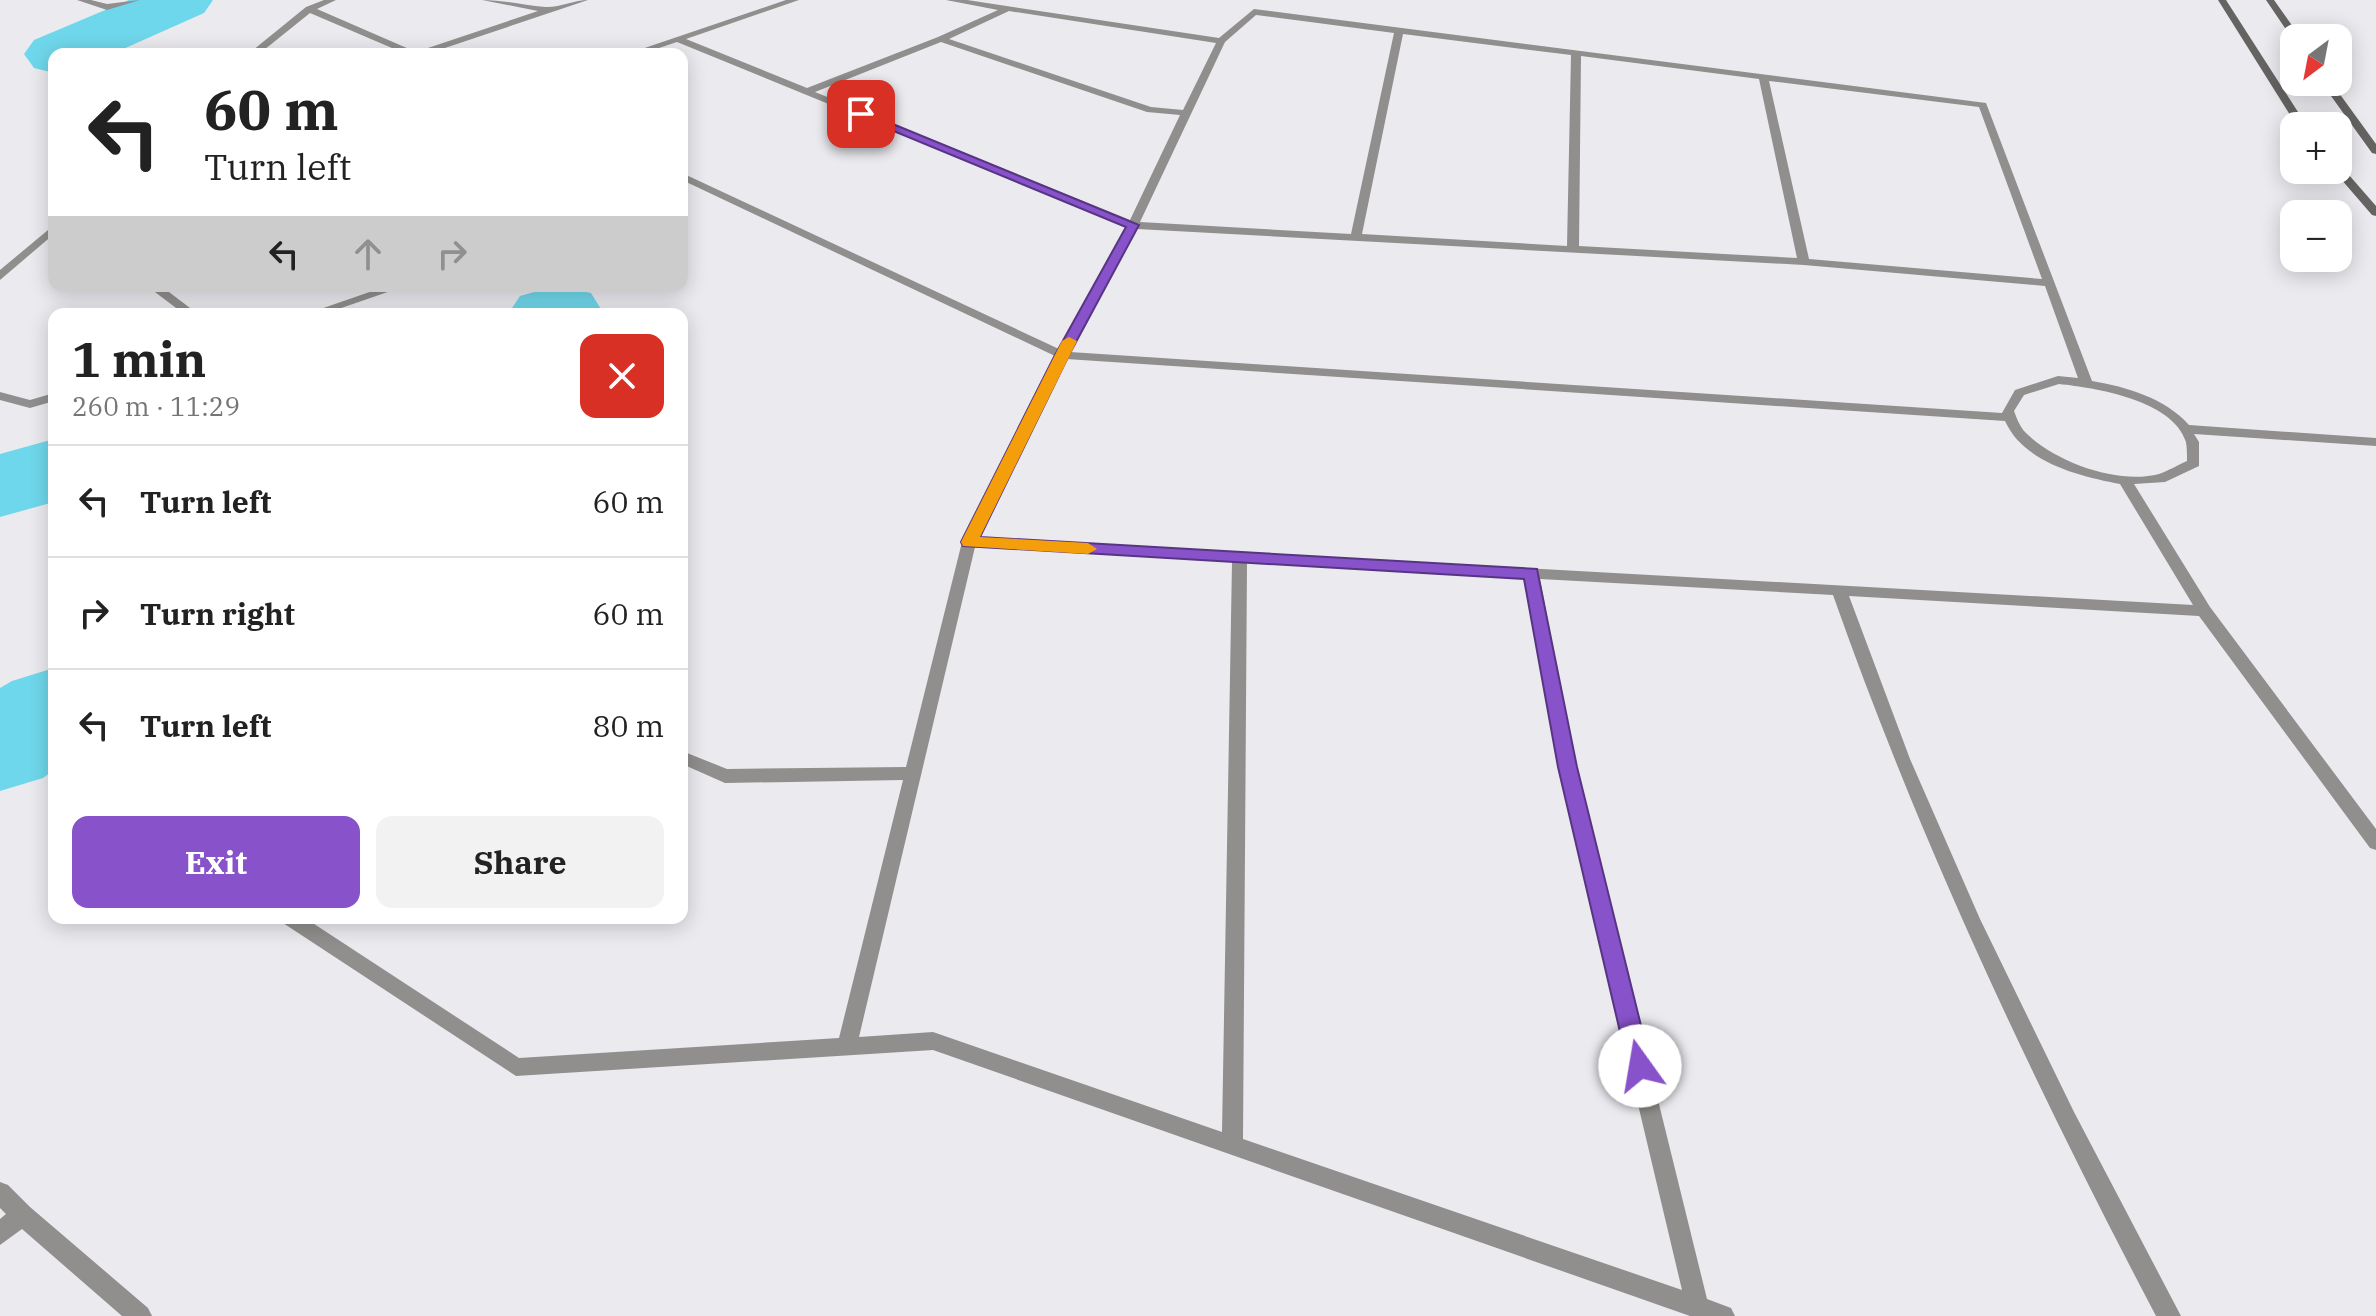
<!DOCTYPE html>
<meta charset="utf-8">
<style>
body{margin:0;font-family:"IBM Plex Serif",serif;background:#f2f2f2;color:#222;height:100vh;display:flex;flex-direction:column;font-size:30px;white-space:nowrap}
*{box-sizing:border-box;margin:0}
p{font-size:26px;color:#767676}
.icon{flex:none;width:44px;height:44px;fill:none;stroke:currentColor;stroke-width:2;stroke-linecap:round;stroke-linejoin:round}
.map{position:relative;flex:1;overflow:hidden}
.side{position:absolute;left:48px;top:308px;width:640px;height:616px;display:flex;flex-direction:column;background:#fff;border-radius:16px;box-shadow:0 4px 20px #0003}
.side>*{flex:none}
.top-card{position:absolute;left:48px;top:48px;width:640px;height:244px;border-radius:16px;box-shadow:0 4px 20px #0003;background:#fff;color:#222;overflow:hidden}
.needle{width:52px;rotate:212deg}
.fabs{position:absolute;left:2280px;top:24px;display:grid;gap:16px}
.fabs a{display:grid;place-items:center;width:72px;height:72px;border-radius:16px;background:#fff;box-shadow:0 4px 20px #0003;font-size:40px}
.pin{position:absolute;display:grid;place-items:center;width:68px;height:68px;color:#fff;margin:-34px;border-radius:16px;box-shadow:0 4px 12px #0006}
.me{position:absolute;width:88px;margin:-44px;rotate:347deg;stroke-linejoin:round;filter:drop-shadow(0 0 6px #0008)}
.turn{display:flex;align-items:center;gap:28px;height:168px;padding:0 24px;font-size:36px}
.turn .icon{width:104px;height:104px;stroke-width:2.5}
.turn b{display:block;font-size:56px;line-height:68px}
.lanes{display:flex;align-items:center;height:76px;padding:0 24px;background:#0003;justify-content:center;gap:40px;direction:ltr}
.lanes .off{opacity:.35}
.round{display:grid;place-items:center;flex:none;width:84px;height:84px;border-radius:16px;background:#f2f2f2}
.overview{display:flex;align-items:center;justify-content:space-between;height:136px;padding:0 24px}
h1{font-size:48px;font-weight:700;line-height:60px}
.cta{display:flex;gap:16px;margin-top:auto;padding:16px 24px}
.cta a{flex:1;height:92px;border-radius:16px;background:#8852ca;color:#fff;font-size:32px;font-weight:700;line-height:92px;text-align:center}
.cta a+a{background:#f2f2f2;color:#222}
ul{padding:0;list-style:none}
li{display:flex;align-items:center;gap:24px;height:112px;padding:0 24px;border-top:2px solid #e0e0e0}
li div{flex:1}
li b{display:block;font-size:30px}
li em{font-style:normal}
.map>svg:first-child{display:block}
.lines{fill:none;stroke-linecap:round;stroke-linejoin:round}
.river{fill:#6fd7eb;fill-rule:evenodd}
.minor{fill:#908f8d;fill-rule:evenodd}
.secondary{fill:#666462;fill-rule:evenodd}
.route{fill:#8852ca;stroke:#583583;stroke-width:2}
.slow{fill:#f59e0b}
</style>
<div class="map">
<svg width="2376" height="1316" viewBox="0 0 2376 1316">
<rect width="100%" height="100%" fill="#ebeaef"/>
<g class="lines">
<!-- river -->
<path class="river" d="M 129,0 L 213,0 L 204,13 L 112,54 L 54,54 L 54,73 L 34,68 L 24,54 L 34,40 Z
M 556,286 L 591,293 L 604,314 L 508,314 L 520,296 Z
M 54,439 L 54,502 L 0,517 L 0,454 Z
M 54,668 L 54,770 L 43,778 L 0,791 L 0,688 L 12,681 Z"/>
<!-- minor -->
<path class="minor" d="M 77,0 L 91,0 L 107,4 L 140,0 L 107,10 Z
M 324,0 L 336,0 L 317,9 L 416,52 L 538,11 L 482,0 C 503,0 523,5 545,7 C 559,8 574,0 588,0 L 427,54 L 406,54 L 310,13 L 259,54 L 248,54 L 306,7 Z
M 786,0 L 799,0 L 686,39 L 807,88 L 938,37 L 998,10 L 946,0 L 967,0 L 1219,38 L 1254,9 L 1986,103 L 2092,381 C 2127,387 2165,398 2189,425 L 2376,438 L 2376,446 L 2194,434 L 2199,442 L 2199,466 L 2165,482 L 2134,484 L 2210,607 L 2376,829 L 2376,850 L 2370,848 L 2199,616 L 1849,596 L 1910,759 L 1980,919 L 2074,1112 L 2181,1316 L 2156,1316 C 2033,1082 1921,845 1833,595 L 1540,579 L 1576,767 L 1707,1299 L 1731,1308 L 1735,1316 L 1690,1316 L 933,1050 L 516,1076 L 283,923 L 281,918 L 305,918 L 519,1058 L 839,1038 L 903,780 L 725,783 L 682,764 L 682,751 L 727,769 L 906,767 L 962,542 L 1055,356 L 682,180 L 682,173 L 1059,349 L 1127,226 L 677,42 L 641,54 L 627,54 ZM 1009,11 L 1216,43 L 1183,110 L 1151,107 L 949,39 ZM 1256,15 L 1394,33 L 1351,234 L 1140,222 L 1225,42 ZM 1403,34 L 1571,55 L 1567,246 L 1362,234 ZM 941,42 L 1147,112 L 1180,115 L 1130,220 L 815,92 ZM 1581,56 L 1759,79 L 1797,258 L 1579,246 ZM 1769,81 L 1979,107 L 2042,279 L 1809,259 ZM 1137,229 L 1804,265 L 2045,286 L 2078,378 L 2058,376 L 2015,390 L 2002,413 L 1070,352 ZM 1066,359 L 2005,421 C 2024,463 2079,476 2120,484 L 2193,605 L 978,538 ZM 2059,384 C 2096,388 2173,400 2186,442 C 2187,448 2187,455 2187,461 C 2178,465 2168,471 2159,474 C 2118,485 2055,462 2026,433 C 2020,427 2017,419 2014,411 L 2024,395 ZM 975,547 L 1232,562 L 1222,1132 L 933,1032 L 859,1037 ZM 1247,562 L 1524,578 L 1558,767 L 1682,1290 L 1243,1139 Z
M 54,225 L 54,234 L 0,280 L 0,270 Z
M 147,286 L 161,286 L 198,314 L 184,314 Z
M 387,286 L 405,286 L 324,314 L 306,314 Z
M 0,392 L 30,400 L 54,393 L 54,401 L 30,408 L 0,400 Z
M 0,1182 L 8,1185 L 30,1207 L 148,1308 L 152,1316 L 122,1316 L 22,1229 L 0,1245 L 0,1219 L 6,1214 L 0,1208 Z"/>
<!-- secondary -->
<path class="secondary" d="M 2218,0 L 2226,0 L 2307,126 L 2297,126 Z
M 2266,0 L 2274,0 L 2301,38 L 2293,40 Z
M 2321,82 L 2331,82 L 2376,144 L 2376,154 L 2372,153 Z
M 2338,166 L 2342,167 L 2376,206 L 2376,216 L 2372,215 L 2334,171 L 2338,170 Z"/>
</g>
<!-- route -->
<path class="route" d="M 861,111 L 1139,225 L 1069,355 L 980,537 L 1537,569 L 1577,767 L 1651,1066 L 1648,1074 L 1640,1077 L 1631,1074 L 1628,1066 L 1558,767 L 1524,579 L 963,546 L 961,542 L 1055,355 L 1126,227 L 857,116 L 855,114 Z"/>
<!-- slow -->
<path class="slow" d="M 1069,337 L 1077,341 L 980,537 L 1088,543 L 1097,549 L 1088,554 L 963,546 L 961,542 L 1062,341 Z"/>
</svg>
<div class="fabs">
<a><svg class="needle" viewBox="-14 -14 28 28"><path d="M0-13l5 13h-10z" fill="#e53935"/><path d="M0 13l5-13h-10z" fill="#767676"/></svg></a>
<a>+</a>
<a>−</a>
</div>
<div class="pin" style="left:861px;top:114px;background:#d93025"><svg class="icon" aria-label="arrive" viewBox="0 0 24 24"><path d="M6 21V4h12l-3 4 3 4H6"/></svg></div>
<svg class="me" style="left:1640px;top:1066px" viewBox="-20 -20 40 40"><circle r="19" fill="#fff"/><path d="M0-13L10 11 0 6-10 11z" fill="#8852ca"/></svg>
<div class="top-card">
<div class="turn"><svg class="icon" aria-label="left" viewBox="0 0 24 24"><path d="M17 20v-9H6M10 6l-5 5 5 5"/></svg><div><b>60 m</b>Turn left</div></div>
<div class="lanes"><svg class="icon" aria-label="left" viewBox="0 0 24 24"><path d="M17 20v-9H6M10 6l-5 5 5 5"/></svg><svg class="icon off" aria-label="ahead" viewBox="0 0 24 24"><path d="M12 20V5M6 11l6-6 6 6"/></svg><svg class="icon off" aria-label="right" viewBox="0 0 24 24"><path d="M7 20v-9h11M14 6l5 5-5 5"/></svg></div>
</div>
<section class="side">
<div class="overview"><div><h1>1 min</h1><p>260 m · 11:29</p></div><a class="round" style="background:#d93025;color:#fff"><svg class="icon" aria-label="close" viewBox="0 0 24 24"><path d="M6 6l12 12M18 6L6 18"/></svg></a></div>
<ul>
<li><svg class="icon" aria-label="left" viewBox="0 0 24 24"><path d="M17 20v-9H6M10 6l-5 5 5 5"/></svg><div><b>Turn left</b></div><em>60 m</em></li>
<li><svg class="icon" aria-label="right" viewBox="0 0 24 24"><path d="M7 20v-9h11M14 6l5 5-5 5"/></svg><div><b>Turn right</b></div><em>60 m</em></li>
<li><svg class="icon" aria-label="left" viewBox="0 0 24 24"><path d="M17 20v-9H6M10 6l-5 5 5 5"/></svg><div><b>Turn left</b></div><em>80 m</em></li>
</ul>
<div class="cta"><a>Exit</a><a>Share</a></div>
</section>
</div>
